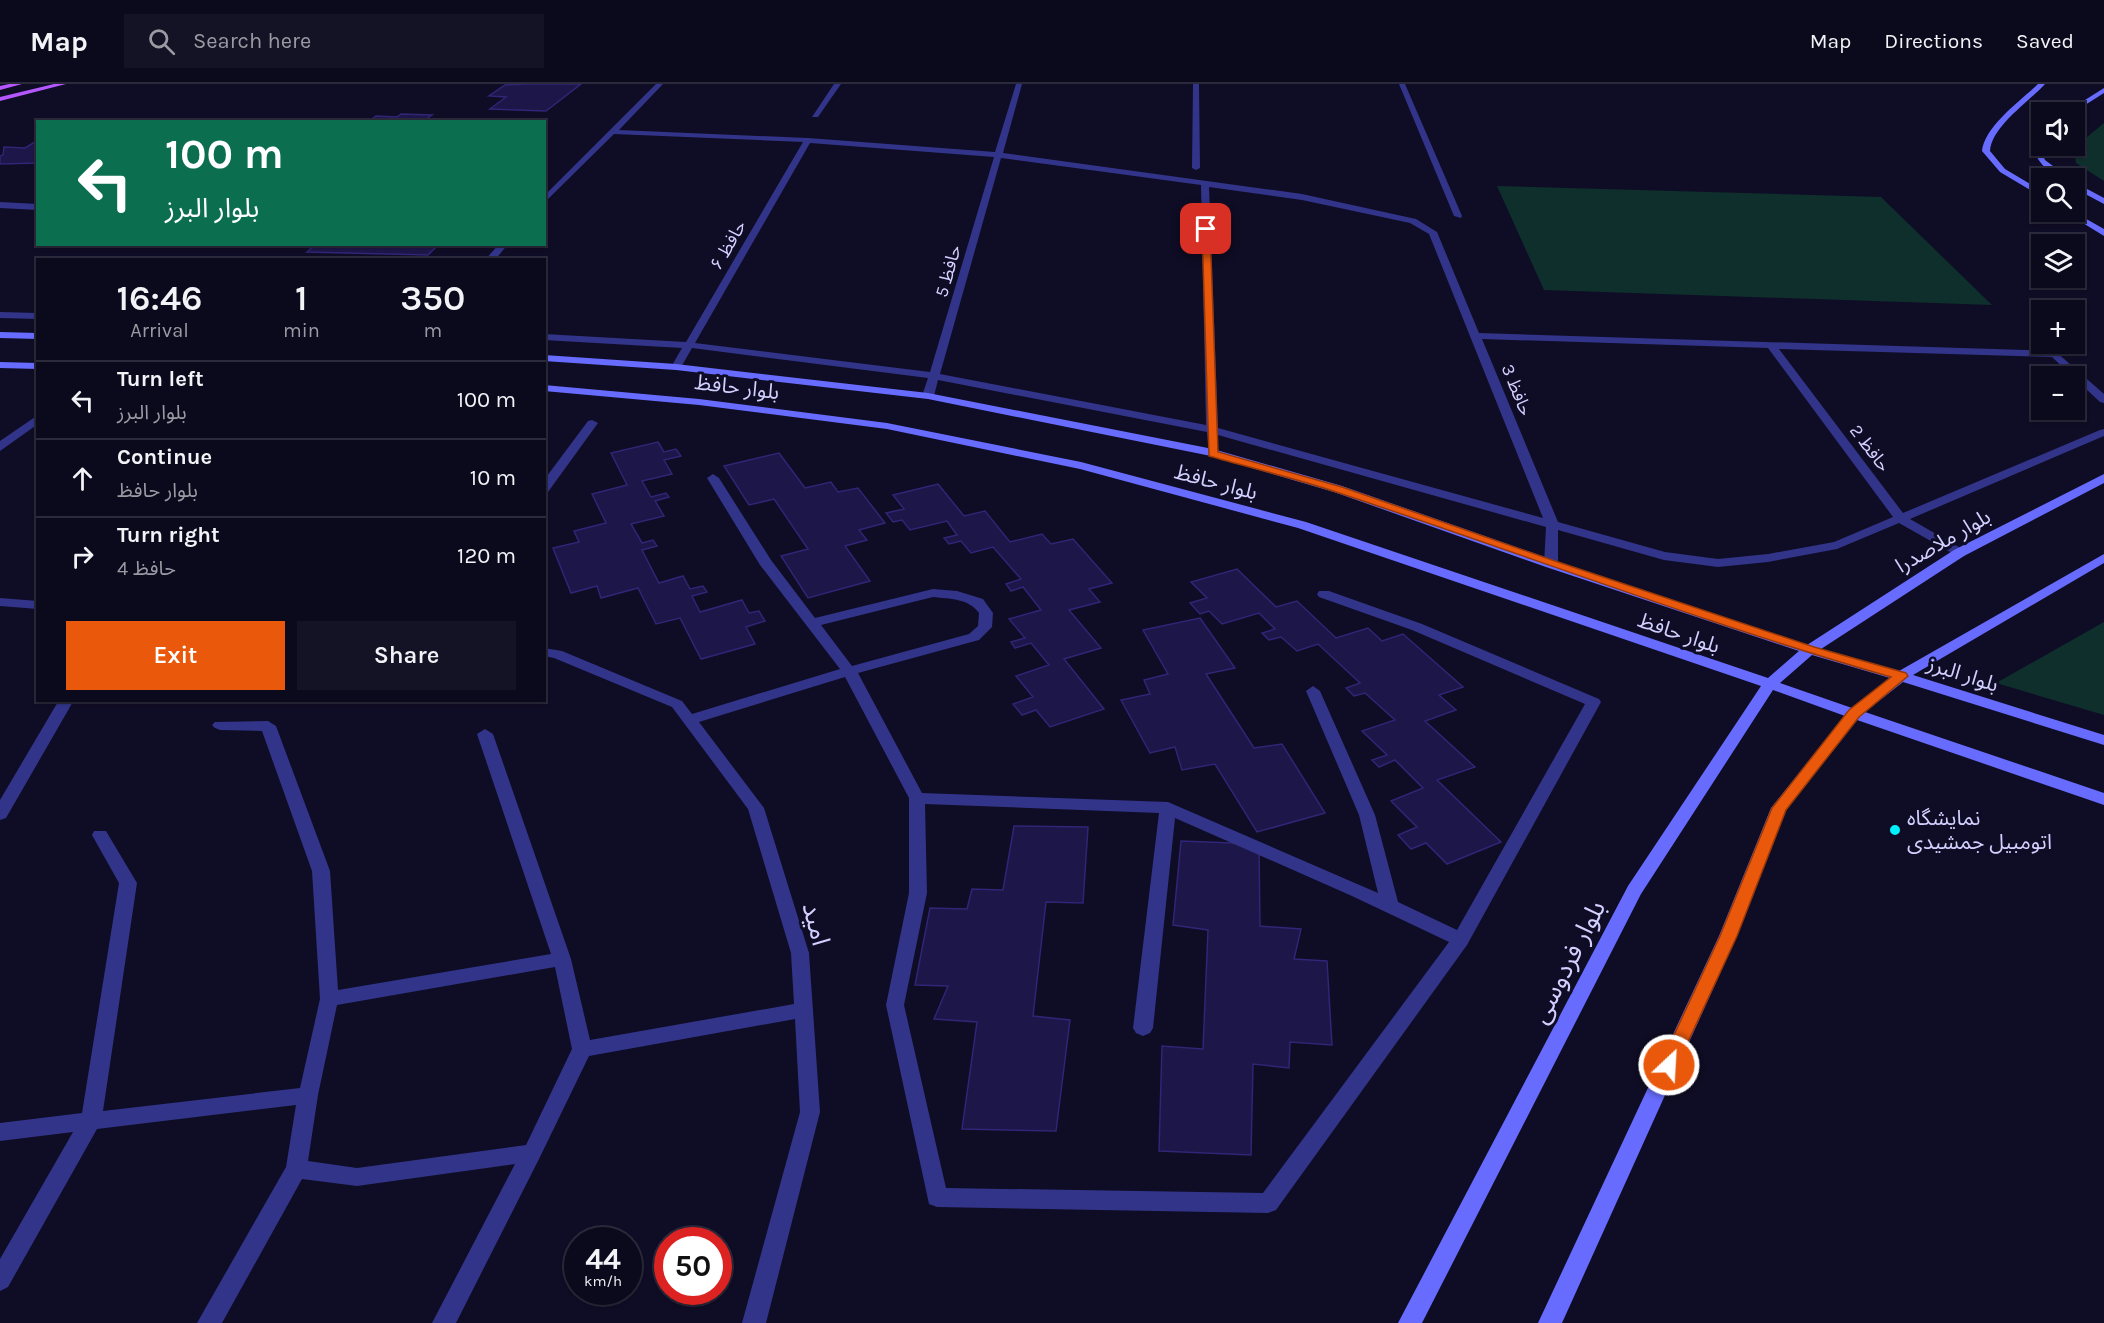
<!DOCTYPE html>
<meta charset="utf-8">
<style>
body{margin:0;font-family:Karla,"Noto Sans Arabic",sans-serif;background:#141225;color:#f1f3f6;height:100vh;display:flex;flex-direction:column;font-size:22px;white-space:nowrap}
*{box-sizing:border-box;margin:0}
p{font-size:20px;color:#9a9aa3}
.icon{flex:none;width:33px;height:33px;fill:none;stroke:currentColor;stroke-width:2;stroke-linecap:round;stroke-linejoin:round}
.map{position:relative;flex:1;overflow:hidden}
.drawer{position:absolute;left:36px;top:174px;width:510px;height:444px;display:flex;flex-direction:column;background:#0b091c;border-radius:0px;box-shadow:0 2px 4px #0004,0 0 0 2px #2b2a3b}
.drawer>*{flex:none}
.hud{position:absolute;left:36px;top:36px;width:510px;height:126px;border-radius:0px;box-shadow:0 2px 4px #0004,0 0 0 2px #2b2a3b;background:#0b6e4f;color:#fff;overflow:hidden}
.tools{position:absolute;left:2031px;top:18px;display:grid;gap:12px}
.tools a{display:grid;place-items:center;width:54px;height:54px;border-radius:0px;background:#0b091c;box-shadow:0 2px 4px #0004,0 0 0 2px #2b2a3b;font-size:30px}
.speed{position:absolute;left:564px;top:1143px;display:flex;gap:12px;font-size:30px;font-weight:700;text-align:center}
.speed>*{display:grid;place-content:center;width:78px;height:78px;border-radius:50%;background:#0b091c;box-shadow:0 2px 4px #0004,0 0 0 2px #2b2a3b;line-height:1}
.speed small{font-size:15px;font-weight:400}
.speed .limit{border:9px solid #d22;background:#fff;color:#111}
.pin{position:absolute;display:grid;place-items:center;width:51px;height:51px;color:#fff;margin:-26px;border-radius:12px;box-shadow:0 3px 9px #0006}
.me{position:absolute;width:66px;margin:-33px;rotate:25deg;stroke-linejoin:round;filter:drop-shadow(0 0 4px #0008)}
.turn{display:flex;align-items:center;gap:21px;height:126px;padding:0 30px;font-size:27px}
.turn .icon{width:78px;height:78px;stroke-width:2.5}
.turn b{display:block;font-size:42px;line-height:51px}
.eta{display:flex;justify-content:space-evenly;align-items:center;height:102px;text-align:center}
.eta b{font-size:36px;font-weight:600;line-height:42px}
.cta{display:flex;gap:12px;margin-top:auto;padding:12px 30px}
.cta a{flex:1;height:69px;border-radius:0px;background:#ea580c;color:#fff;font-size:24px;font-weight:600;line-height:69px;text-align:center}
.cta a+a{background:#141225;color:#f1f3f6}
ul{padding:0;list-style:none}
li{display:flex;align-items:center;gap:18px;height:78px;padding:0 30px;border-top:2px solid #2b2a3b}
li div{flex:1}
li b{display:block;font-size:22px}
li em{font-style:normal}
header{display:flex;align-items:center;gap:36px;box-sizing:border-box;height:84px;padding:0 30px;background:#0b091c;border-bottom:2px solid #2b2a3b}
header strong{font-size:28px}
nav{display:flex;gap:33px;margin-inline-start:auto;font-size:21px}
.search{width:420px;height:54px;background:#141225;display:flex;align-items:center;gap:15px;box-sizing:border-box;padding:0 21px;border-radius:0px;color:#9a9aa3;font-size:22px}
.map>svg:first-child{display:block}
.green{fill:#0e2f2c}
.building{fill:#1d1648;stroke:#302576;stroke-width:1.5}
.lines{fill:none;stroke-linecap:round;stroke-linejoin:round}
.service{fill:#323489;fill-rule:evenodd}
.minor{fill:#323489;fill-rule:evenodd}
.tertiary{fill:#323489;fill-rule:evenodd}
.secondary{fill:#676cff;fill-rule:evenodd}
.primary{fill:#b557ff;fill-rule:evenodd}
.route{fill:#ea580c;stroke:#983908;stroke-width:1.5}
.poi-dot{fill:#00f1fb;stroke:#0f0c25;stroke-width:2}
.labels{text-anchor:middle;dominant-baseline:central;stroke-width:6;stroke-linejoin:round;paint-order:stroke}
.far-street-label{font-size:18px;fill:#d2d0ff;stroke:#0f0c25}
.street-label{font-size:21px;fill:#d2d0ff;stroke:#0f0c25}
.poi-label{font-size:21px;fill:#d2d0ff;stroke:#0f0c25;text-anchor:start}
.near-street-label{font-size:26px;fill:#d2d0ff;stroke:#0f0c25}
</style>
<header>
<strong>Map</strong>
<div class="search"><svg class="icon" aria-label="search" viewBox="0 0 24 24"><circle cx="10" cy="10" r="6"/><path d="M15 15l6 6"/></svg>Search here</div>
<nav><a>Map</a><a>Directions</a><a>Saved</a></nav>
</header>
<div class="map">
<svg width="2104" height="1239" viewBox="0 0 2104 1239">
<rect width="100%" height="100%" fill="#0f0c25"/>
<!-- green -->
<path class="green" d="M 2104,39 L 2104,97 L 2076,79 L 2074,64 Z
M 1497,102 L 1881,113 L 1992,221 L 1544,206 Z
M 2104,538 L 2104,631 L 1996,599 Z"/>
<!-- building -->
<path class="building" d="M 526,0 L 581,0 L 546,27 L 490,25 L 506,13 L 489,12 L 505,1 Z
M 401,30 L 432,31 L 426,35 L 443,38 L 368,38 L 376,32 L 397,33 Z
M 38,56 L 38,79 L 0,80 L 0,72 L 3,71 L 4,63 L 25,64 Z
M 316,160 L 439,160 L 428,171 L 307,168 Z
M 658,358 L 664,368 L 676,365 L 681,372 L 664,376 L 672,390 L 642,397 L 651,413 L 666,409 L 669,413 L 655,417 L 664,432 L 631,440 L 642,459 L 653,456 L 657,462 L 642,466 L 659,499 L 683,492 L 690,505 L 703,502 L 707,508 L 692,512 L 700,528 L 742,516 L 749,529 L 759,527 L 765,537 L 746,543 L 755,560 L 701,575 L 680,534 L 656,540 L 638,504 L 601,514 L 597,502 L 571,509 L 553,464 L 579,458 L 574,447 L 606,439 L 592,410 L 627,401 L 611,369 Z
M 779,369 L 805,404 L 831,398 L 838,408 L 858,404 L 885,439 L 859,446 L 867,456 L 845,462 L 870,497 L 808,514 L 781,472 L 808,465 L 774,415 L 749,421 L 724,382 Z
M 938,400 L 964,432 L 985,427 L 1010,458 L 1042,450 L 1051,460 L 1073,455 L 1112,499 L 1089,505 L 1100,518 L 1069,526 L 1101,564 L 1064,575 L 1104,625 L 1050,643 L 1036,626 L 1022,631 L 1013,620 L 1033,613 L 1016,592 L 1049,581 L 1031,559 L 1015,564 L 1011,558 L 1025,554 L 1009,535 L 1041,526 L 1023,503 L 1011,507 L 1006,500 L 1021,495 L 993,463 L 971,469 L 961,457 L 949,460 L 944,454 L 957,451 L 947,437 L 910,446 L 902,436 L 893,438 L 886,429 L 904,425 L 893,411 Z
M 1237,485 L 1276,523 L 1297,517 L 1336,554 L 1368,544 L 1382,557 L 1403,550 L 1463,603 L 1439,611 L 1456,626 L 1425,637 L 1475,683 L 1437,696 L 1501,758 L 1447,780 L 1426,759 L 1411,765 L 1398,751 L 1417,743 L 1391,717 L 1423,704 L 1395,676 L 1379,683 L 1372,676 L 1387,671 L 1362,647 L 1395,636 L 1365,609 L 1354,612 L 1346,604 L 1360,599 L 1318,560 L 1297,567 L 1281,553 L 1269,556 L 1262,549 L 1275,545 L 1259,529 L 1222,540 L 1209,527 L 1200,530 L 1190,519 L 1207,514 L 1191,498 Z
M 1200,534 L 1235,584 L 1206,590 L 1254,664 L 1282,660 L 1325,729 L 1257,748 L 1215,680 L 1182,686 L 1175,663 L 1150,669 L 1121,616 L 1150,610 L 1144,596 L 1168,590 L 1143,546 Z
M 1014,742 L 1088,743 L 1083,819 L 1046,818 L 1033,932 L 1070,936 L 1056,1047 L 962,1045 L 977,938 L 934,935 L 948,902 L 915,901 L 930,824 L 967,825 L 972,805 L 1003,806 Z
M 1181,757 L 1259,760 L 1260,842 L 1301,845 L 1294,875 L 1327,877 L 1332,961 L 1290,958 L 1289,984 L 1253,980 L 1251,1071 L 1159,1067 L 1162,962 L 1203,965 L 1208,846 L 1173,841 Z"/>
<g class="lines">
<!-- service -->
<path class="service" d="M 0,118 L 38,120 L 38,126 L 0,124 Z"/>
<!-- minor -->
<path class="minor" d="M 656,0 L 663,0 L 619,46 L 808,54 L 995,68 L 1016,0 L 1022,0 L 1003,69 L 1302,110 L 1416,135 L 1437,148 L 1479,249 L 2055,267 L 2104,310 L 2104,319 L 2100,318 L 2052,273 L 1779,265 L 1903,429 L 2100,346 L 2104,345 L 2104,352 L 1910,435 L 1964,466 L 1966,469 L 1964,472 L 1959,473 L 1899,439 L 1837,465 L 1768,478 L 1718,483 L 1664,476 L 1558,446 L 1558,480 L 1551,484 L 1544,480 L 1546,443 L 1218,351 L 1217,371 L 1209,371 L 1207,348 L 938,296 L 934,312 L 928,315 L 922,312 L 928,294 L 692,264 L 680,285 L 676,286 L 671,283 L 682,264 L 544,256 L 544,250 L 686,258 L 803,58 L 614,50 L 544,119 L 544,112 ZM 810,59 L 994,73 L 930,288 L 695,259 ZM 1001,74 L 1201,101 L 1206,341 L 940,290 ZM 1209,103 L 1302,116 L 1410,139 L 1429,150 L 1543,434 L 1218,344 ZM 1482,255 L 1768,264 L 1893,433 L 1834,458 L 1768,470 L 1718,475 L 1665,468 L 1558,438 Z
M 834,0 L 841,0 L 818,33 L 812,33 Z
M 1193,0 L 1199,0 L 1200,84 L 1196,86 L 1192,84 Z
M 1399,0 L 1405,0 L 1462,132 L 1461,134 L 1454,132 Z
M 499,160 L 508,160 L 495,176 L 485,176 Z
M 0,228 L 38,229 L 38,235 L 0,234 Z
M 592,336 L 598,339 L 548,408 L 544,409 L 544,396 L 588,337 Z
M 713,390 L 719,394 L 771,476 L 815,534 L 933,505 L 957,507 L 983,515 L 993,529 L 992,543 L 979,556 L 858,589 L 922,709 L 1168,718 L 1378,809 L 1359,731 L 1306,607 L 1313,602 L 1320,607 L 1375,731 L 1398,818 L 1457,846 L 1585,620 L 1412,546 L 1319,513 L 1317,510 L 1319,507 L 1329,507 L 1422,540 L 1599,615 L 1601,618 L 1467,861 L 1276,1126 L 1268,1129 L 937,1123 L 929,1120 L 886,921 L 909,809 L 909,714 L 845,593 L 699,638 L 764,724 L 809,869 L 820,1028 L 766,1239 L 742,1239 L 800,1028 L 795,935 L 589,972 L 539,1075 L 456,1239 L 432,1239 L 515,1080 L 357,1102 L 302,1095 L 222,1239 L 197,1239 L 286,1083 L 296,1021 L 97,1045 L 8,1203 L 0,1207 L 0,1175 L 73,1048 L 0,1057 L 0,1039 L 82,1029 L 119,799 L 92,751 L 94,747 L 106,747 L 137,799 L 103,1027 L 300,1004 L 320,915 L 312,787 L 262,647 L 220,646 L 215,644 L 212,641 L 215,638 L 268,637 L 276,642 L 330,787 L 338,906 L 551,870 L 477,650 L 485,645 L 493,650 L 571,875 L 590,956 L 794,920 L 791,869 L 748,725 L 672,623 L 554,574 L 544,572 L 544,564 L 562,567 L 682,617 L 692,630 L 840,585 L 760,481 L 707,394 ZM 933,513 C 950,515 968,514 979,529 L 978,542 L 969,550 L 852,582 L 821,541 ZM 925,720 L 1159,729 L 1133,944 L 1136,949 L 1143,952 L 1150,949 L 1153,944 L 1175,734 L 1352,812 L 1449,858 L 1263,1109 L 946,1104 L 904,921 L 927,809 ZM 555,883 L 572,965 L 526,1061 L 357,1084 L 308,1077 L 318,1011 L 337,921 Z
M 0,514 L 38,517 L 38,525 L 0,522 Z
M 59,616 L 74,616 L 6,734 L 0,736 L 0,716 Z"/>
<!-- tertiary -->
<path class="tertiary" d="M 38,331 L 38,340 L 0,367 L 0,357 Z"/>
<!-- secondary -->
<path class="secondary" d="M 2038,0 L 2045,0 C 2029,18 1992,42 1990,67 L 2005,85 L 2042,107 L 2042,113 L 2000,88 L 1982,67 C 1984,43 2021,16 2038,0 Z
M 2104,4 L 2104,9 L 2074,28 L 2066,28 Z
M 2039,56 L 2042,56 L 2043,62 L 2040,64 L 2045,76 L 2069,94 C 2051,94 2038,79 2032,63 Z
M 2074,98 L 2104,114 L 2104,120 L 2074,104 Z
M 2065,128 L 2074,128 L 2104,145 L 2104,152 Z
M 0,248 L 38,249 L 38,255 L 0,254 Z
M 544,271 L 676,280 L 928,309 L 1213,365 L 1342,402 L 1556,477 L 1807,561 L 1954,466 L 2104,390 L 2104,399 L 1964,472 L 1821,565 L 1899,587 L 2104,470 L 2104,479 L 1913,591 L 2104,651 L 2104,661 L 1903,598 L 1865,628 L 2104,709 L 2104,721 L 1857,636 L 1786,726 L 1737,852 L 1562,1239 L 1538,1239 L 1719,852 L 1771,724 L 1845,632 L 1773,606 L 1641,810 L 1422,1239 L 1398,1239 L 1628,802 L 1761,602 L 1298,444 L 1080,385 L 887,345 L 699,321 L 544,307 L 544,301 L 699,315 L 887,339 L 1081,378 L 1306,438 L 1768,594 L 1799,567 L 1546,483 L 1334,408 L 1211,372 L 928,315 L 676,286 L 544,277 ZM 1812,571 L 1890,594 L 1852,624 L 1780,599 Z
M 0,278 L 38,279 L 38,285 L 0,284 Z"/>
<!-- primary -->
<path class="primary" d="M 9,0 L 22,0 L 0,6 L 0,2 Z
M 54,0 L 66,0 L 0,17 L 0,13 Z"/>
</g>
<!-- route -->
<path class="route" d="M 1206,143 L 1210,145 L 1218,368 L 1342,403 L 1555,477 L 1814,563 L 1906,589 L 1908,592 L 1859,633 L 1786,726 L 1737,852 L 1675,986 L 1669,988 L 1663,986 L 1660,981 L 1720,852 L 1772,724 L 1849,626 L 1891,593 C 1703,539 1521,469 1336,408 C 1294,394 1251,384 1209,372 L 1202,145 Z"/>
<!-- markers -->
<circle class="poi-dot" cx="1895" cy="746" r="6"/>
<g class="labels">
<!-- far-street labels -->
<g class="far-street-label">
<text transform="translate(728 161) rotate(-60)">حافظ ۶</text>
<text transform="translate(948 187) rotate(-74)">حافظ 5</text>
<text transform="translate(1517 306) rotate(68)">حافظ 3</text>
<text transform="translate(1870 364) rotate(53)">حافظ 2</text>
</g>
<!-- street labels -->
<g class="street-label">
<text transform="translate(737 303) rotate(7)">بلوار حافظ</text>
<text transform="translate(1216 398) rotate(15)">بلوار حافظ</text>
<text transform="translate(1943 457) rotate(-30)">بلوار ملاصدرا</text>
<text transform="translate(1679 549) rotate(19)">بلوار حافظ</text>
<text transform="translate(1963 590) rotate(18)">بلوار البرز</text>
</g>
<!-- poi labels -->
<g class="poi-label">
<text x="1907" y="734">نمایشگاه<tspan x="1907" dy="24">اتومبیل جمشیدی</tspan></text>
</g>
<!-- near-street labels -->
<g class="near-street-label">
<text transform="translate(816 840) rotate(75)">امید</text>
<text transform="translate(1568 878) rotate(-63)">بلوار فردوسی</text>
</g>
</g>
</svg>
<div class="tools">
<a><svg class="icon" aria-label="sound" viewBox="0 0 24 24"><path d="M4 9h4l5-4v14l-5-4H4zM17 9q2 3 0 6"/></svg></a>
<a><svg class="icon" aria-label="search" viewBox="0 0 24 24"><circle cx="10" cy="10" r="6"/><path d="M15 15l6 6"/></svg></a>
<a><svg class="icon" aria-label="layers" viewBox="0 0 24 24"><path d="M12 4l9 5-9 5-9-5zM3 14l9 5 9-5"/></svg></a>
<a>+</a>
<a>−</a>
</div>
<div class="speed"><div>44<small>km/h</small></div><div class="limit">50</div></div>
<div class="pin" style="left:1206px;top:145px;background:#d93025"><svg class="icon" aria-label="arrive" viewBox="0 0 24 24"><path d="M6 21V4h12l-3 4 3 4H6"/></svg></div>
<svg class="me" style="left:1669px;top:981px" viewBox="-20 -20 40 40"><circle r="17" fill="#ea580c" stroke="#fff" stroke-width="3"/><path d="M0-11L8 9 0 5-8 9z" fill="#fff"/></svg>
<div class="hud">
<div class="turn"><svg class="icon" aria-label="left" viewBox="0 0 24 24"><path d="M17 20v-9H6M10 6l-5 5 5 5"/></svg><div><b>100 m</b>بلوار البرز</div></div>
</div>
<section class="drawer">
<div class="eta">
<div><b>16:46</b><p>Arrival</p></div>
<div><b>1</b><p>min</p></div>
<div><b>350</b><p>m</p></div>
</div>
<ul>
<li><svg class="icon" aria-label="left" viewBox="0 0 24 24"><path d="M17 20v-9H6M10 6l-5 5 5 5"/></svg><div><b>Turn left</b><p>بلوار البرز</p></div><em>100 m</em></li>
<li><svg class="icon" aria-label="ahead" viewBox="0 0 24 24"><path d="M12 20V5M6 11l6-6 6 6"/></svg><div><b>Continue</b><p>بلوار حافظ</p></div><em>10 m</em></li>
<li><svg class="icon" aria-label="right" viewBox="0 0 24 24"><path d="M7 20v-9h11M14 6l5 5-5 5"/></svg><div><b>Turn right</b><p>حافظ 4</p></div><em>120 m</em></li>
</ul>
<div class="cta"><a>Exit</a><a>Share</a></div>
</section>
</div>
